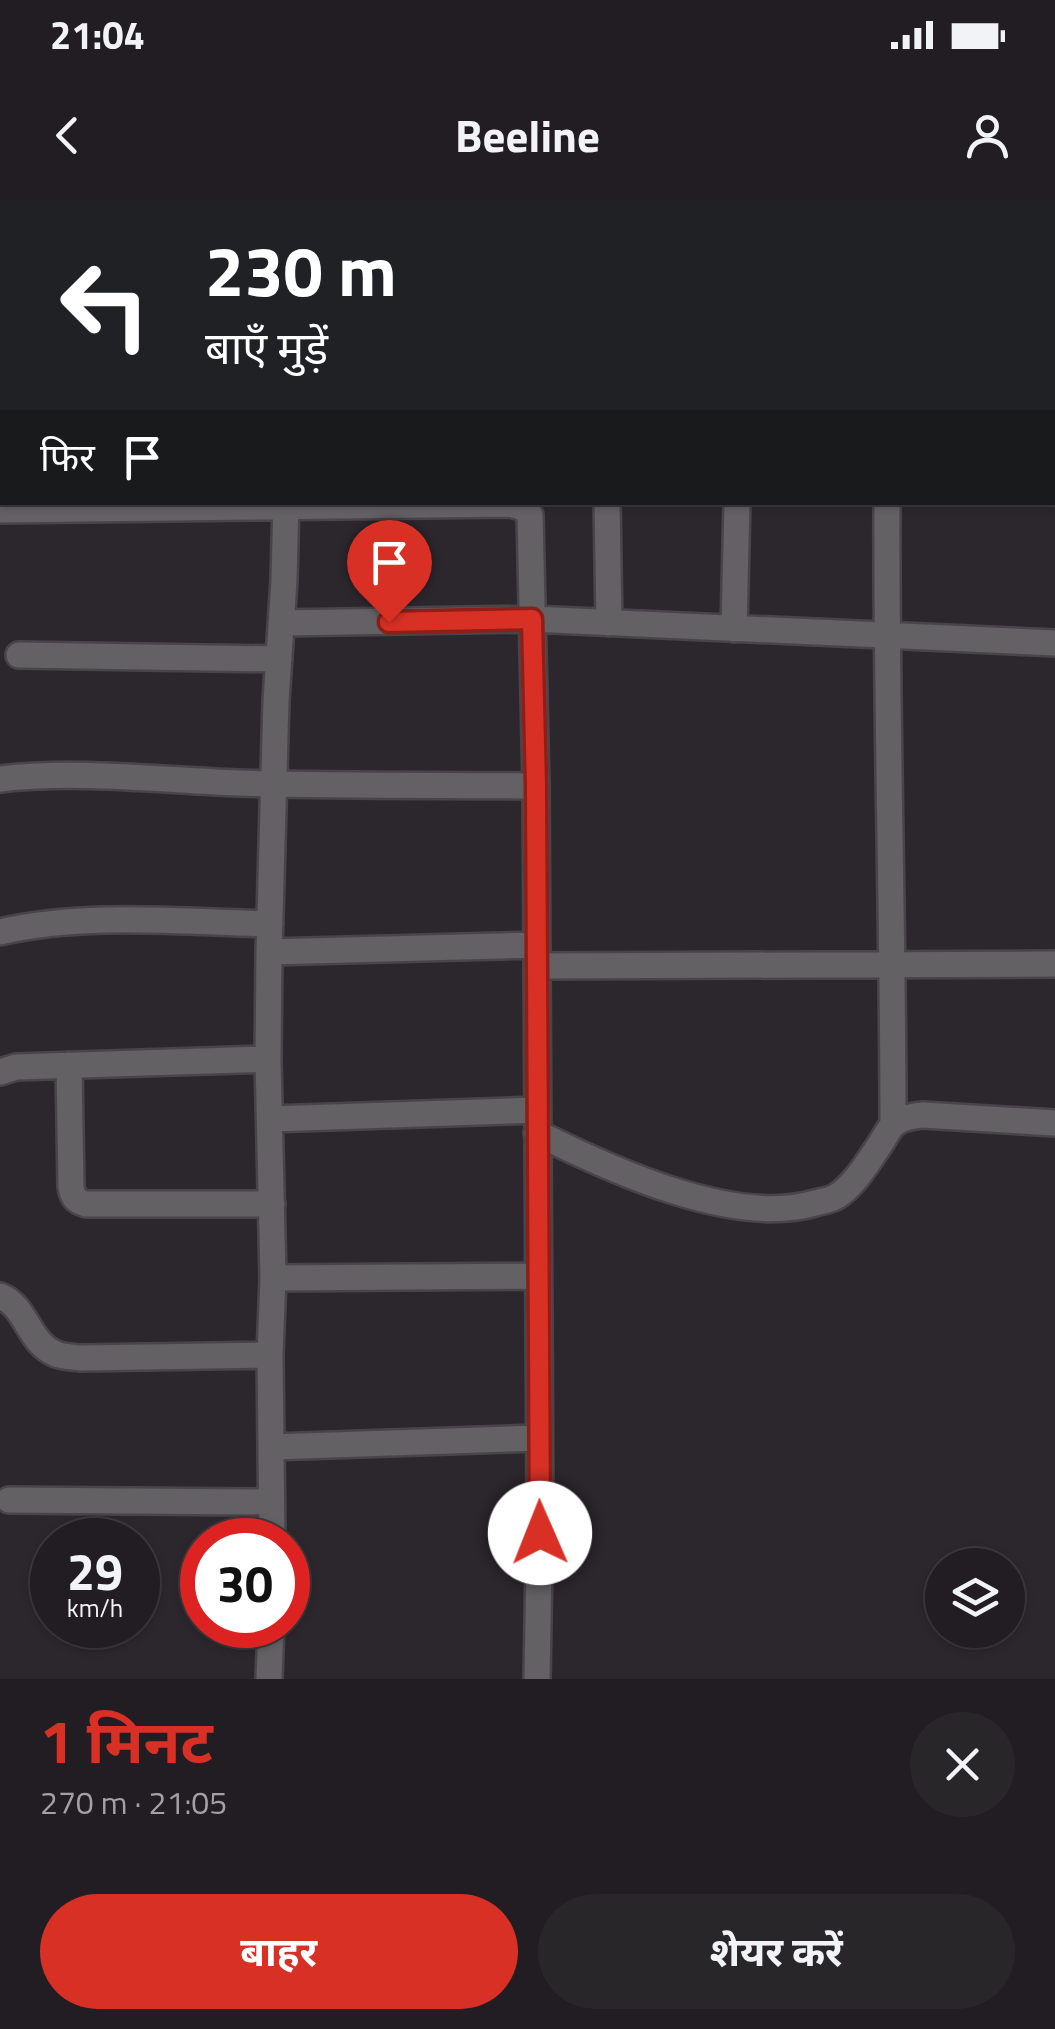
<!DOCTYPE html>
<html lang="hi">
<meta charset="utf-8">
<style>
body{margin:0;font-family:"Titillium Web","Noto Sans Devanagari",sans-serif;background:#29262a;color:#f1f3f6;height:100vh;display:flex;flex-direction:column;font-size:38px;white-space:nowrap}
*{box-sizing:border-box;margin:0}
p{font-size:32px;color:#a2a2a5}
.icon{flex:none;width:55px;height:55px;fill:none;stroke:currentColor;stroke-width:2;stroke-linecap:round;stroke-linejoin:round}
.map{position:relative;height:1479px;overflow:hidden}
.drawer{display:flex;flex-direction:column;background:#211d22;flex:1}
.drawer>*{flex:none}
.banner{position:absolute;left:0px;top:0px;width:1055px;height:305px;box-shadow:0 2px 8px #0004,0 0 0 2px #3e3b40;background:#202124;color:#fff;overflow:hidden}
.controls{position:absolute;left:925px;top:1348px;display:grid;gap:20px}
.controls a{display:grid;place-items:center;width:100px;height:100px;border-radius:50%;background:#211d22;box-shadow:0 2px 8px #0004,0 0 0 2px #3e3b40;font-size:50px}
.speed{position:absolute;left:30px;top:1318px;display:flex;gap:20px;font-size:50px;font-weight:700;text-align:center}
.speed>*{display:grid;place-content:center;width:130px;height:130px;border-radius:50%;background:#211d22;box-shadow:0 2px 8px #0004,0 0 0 2px #3e3b40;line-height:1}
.speed small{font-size:25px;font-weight:400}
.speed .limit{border:15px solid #d22;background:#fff;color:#111}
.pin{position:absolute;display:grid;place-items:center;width:85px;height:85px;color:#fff;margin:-102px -42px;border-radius:50% 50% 50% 0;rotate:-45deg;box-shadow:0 0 10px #0007}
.pin .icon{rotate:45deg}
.me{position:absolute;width:110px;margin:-55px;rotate:359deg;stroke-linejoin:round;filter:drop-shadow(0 0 8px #0008)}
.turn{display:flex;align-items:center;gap:35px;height:210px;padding:0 40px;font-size:45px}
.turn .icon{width:130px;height:130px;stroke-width:2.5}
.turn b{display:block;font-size:70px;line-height:85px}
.then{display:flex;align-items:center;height:95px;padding:0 40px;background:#0003;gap:20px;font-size:38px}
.round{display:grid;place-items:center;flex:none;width:105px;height:105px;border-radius:52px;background:#29262a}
.summary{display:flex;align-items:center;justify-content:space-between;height:170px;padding:0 40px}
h1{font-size:60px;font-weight:700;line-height:75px;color:#d93025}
.primary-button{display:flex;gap:20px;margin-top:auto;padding:20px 40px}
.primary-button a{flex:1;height:115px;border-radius:60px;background:#d93025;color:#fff;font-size:40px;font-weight:700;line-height:115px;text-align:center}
.primary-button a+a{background:#29262a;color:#f1f3f6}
.status{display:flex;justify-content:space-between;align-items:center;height:70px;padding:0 50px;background:#211d22;direction:ltr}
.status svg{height:28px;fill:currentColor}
header{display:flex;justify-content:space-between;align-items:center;height:130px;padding:0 40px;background:#211d22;font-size:45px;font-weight:700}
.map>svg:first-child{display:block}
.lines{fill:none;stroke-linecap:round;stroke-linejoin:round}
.street-casing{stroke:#49444a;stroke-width:30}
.street{stroke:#636164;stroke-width:25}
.route-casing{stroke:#8d1f18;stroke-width:25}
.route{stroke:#d93025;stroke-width:18}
</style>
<div class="status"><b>21:04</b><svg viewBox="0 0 49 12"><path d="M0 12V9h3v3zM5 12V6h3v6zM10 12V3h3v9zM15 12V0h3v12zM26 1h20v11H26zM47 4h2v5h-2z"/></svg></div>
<header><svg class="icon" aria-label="back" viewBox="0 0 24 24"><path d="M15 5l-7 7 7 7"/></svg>Beeline<svg class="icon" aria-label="person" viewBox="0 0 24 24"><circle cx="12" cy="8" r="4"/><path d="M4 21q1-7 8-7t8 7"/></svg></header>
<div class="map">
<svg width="1055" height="1479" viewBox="0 0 1055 1479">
<rect width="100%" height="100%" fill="#2c272d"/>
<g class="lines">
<!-- street casing -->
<g class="street-casing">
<path id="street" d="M 283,0 L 283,2
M 604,0 L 604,2
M 742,0 L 742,2
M 889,2 L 889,0
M 0,47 L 2,47
M 1052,48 L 1055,48
M 0,145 L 2,145
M 607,302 L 609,423
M 887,302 C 886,510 893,717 893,925
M 0,310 L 510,304 L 522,307 L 530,315 L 536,586 L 540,1305 L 537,1479
M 282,423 L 532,419 L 1055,443
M 734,429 L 737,302
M 19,455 L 279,459
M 0,579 C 74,570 162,580 237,583 C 336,586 436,585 536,586
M 0,732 C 85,712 183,722 270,724
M 269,752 L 537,745
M 537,766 L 1055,764
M 69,865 L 71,987 C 73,998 76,1001 86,1004 L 272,1004
M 0,872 L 16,867 L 268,859
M 271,919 L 537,910
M 537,933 C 609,969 734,1027 815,1003 C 822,1001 832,1000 837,996 C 854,986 870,959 881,943 C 885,937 889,928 894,924 C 902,917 914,916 923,915 L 1055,923
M 273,1078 L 538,1076
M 0,1096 C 27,1106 28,1143 56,1154 C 63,1157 73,1157 81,1158 L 270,1155
M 272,1247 L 538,1238
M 9,1300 L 271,1302
M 272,1340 L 270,1155 L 273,1078 L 268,859 L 269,752 L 276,501 L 284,380 L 286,302
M 269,1479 L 271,1425"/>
</g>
<!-- street -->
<use href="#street" class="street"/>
</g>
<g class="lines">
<!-- route casing -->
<g class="route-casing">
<path id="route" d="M 389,422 L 532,419 L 536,586 L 540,1333"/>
</g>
<!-- route -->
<use href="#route" class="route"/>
</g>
</svg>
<div class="controls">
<a><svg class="icon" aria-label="layers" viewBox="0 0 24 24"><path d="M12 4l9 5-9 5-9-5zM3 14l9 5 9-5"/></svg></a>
</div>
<div class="speed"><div>29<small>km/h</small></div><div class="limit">30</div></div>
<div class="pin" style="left:389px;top:422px;background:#d93025"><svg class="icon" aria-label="arrive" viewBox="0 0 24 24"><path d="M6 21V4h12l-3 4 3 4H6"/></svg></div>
<svg class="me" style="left:540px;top:1333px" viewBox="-20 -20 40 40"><circle r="19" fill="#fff"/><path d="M0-13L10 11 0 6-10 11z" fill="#d93025"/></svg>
<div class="banner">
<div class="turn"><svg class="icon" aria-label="left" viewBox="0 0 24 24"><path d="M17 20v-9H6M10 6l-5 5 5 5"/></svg><div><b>230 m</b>बाएँ मुड़ें</div></div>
<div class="then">फिर<svg class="icon" aria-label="arrive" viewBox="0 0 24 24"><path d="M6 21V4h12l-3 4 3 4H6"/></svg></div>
</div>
</div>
<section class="drawer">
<div class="summary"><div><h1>1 मिनट</h1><p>270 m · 21:05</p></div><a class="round"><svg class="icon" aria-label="close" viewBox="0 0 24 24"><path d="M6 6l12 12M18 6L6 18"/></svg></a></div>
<div class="primary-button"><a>बाहर</a><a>शेयर करें</a></div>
</section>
